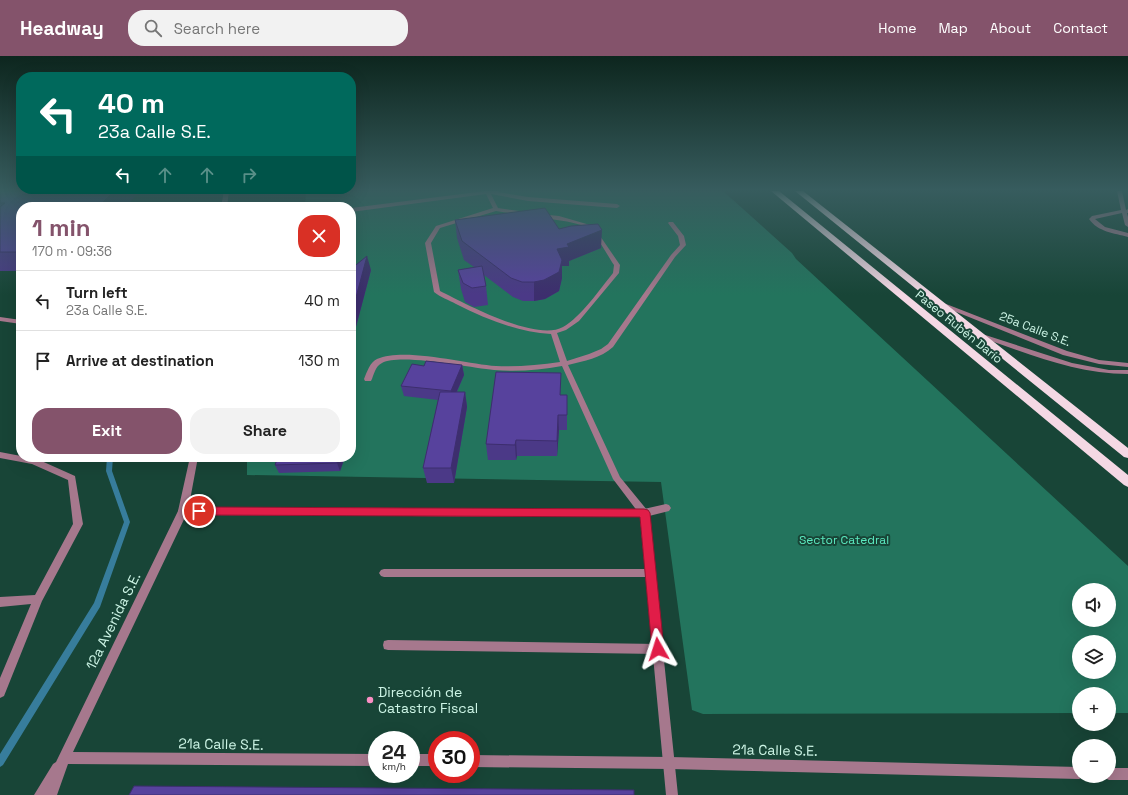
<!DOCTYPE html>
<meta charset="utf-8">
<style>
body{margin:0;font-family:"Space Grotesk",sans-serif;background:#f2f2f2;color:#222;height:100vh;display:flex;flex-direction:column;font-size:15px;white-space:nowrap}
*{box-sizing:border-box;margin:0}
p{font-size:13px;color:#767676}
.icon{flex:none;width:22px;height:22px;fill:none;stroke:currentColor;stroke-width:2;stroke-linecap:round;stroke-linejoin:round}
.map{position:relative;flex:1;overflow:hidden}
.side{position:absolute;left:16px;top:146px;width:340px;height:260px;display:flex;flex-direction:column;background:#fff;border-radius:16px;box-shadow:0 4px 16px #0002}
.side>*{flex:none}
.hud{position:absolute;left:16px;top:16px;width:340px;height:122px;border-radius:16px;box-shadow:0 4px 16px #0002;background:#00695c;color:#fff;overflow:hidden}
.buttons{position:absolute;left:1072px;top:527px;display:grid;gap:8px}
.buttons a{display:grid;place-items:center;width:44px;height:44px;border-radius:50%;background:#fff;box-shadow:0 4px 16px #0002;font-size:20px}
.speed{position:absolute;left:368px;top:675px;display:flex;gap:8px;font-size:20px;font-weight:700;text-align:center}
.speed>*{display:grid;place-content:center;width:52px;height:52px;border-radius:50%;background:#fff;box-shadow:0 4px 16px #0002;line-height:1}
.speed small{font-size:10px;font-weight:400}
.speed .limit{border:6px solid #d22;background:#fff;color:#111}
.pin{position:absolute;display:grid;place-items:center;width:34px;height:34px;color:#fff;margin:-17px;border:2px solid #fff;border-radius:50%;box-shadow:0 1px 4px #0007}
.me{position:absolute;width:44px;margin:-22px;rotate:354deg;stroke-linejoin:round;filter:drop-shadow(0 0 3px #0008)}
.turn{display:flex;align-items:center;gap:14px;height:84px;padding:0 16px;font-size:18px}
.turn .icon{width:52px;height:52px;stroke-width:2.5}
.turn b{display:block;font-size:28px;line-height:34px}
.lanes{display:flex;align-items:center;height:38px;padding:0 16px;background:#0003;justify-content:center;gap:20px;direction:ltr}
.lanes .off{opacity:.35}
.round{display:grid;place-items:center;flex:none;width:42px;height:42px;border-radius:16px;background:#f2f2f2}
.headline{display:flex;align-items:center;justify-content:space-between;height:68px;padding:0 16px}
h1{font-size:24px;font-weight:700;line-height:30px;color:#84536b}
.button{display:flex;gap:8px;margin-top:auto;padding:8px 16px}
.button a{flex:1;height:46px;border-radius:16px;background:#84536b;color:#fff;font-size:16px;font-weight:700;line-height:46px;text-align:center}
.button a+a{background:#f2f2f2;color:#222}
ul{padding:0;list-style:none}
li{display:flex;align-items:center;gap:12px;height:60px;padding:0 16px;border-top:1px solid #e0e0e0}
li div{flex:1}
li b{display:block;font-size:15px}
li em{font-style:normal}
header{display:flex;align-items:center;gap:24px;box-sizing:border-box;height:56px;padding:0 20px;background:#84536b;color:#fff}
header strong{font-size:19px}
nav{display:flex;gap:22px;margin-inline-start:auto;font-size:14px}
.search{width:280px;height:36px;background:#f2f2f2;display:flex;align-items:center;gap:10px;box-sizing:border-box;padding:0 14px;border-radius:16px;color:#767676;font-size:15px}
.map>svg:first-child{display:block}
.green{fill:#23745d;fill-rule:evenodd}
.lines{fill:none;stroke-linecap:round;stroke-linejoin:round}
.stream{fill:#377d9c;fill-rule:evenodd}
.service{fill:#a6788d;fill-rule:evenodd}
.minor{fill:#a6788d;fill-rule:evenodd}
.tertiary{fill:#a6788d;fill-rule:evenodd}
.trunk{fill:#f4d8e4;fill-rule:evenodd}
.wall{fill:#4b3987}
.shaded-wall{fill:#3d2e6e}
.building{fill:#57429d;stroke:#3d2e6e}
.route{fill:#e11d48;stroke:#92132f}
.poi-dot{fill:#fb8fc4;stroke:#184537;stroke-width:1.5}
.labels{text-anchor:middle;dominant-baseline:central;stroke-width:4;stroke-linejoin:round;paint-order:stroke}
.street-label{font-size:12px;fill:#ccf4e5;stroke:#184537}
.park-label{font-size:12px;fill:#5be9bf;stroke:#184537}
.near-street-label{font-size:14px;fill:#ccf4e5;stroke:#184537}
.near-poi-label{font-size:14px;fill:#ccf4e5;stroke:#184537;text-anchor:start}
</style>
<header>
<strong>Headway</strong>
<div class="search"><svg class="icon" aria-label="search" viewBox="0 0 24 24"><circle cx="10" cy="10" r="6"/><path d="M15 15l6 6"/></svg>Search here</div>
<nav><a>Home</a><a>Map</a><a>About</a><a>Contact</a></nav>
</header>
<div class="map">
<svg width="1128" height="739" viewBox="0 0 1128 739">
<rect width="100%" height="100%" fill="#184537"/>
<!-- green -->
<path class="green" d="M 306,135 L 723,135 L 792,197 L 796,203 L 1128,510 L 1128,657 L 1109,657 L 1109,638 L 1079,638 L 1079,657 L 703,658 L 692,654 L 661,426 L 247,419 L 247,401 L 351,401 L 351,151 L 305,151 ZM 1079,534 L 1109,534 L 1109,564 L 1079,564 ZM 1079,586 L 1109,586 L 1109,616 L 1079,616 Z"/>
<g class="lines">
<!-- stream -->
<path class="stream" d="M 107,401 L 113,401 L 112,415 L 130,466 L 100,551 L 3,709 L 0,711 L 0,698 L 94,547 L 124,466 L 106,415 Z"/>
<!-- service -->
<path class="service" d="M 485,135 L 500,135 L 498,136 L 528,141 L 617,148 L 620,150 L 617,152 L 528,145 L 491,138 L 498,152 L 527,156 L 530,158 L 527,160 L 496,155 L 440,172 L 431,187 L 440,235 C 466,248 536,286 563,271 C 581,261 600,233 613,217 L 614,209 C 607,199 596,177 586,171 C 577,166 551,163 540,162 L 537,160 L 540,158 L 559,160 L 590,169 L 598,177 L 620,209 L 619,217 L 579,265 L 566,274 L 557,277 L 567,305 L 589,298 L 601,293 L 608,288 L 671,199 L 680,189 L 678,180 L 668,167 L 669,166 L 673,166 L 684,180 L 686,189 L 675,201 L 613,291 C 601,302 584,305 568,309 L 620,421 L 647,454 L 649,457 L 647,460 L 644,461 L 641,460 L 613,423 L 562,310 C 540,314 517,316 494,314 C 470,312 401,297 382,307 C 375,310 374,319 371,325 L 365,325 L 364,323 C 367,316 370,306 377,303 C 405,291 465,308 496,310 C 517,311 539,309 560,306 L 551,278 C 517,276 486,263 456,248 C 449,244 440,241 434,236 L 425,187 L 436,170 L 493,152 L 486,138 L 351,156 L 351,152 Z
M 1117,135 L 1122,135 L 1126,154 L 1128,153 L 1128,157 L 1127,157 L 1128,161 L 1128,171 L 1125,169 L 1122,157 L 1095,163 L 1105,171 L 1128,177 L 1128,181 C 1114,177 1098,176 1089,163 L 1092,160 L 1121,154 Z
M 384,513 L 650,513 L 653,514 L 655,517 L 653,520 L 650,521 L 384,521 L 381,520 L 379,517 L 381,514 Z
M 388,584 L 658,588 L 662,589 L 663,593 L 662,597 L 658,598 L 388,594 L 384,593 L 383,589 L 384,585 Z"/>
<!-- minor -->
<path class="minor" d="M 941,246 L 1067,295 L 1099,304 L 1128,307 L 1128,311 L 1099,308 L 1063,299 L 939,249 L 939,247 Z
M 0,261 L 21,264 L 21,268 L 0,265 Z
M 979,277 L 1072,307 L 1109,314 L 1128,314 L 1128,318 C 1075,318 1027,297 977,280 L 976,279 Z
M 0,396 L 21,400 L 21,401 L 37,403 L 75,420 L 83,468 L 42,545 L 4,640 L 0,642 L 0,622 L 31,548 L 0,551 L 0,541 L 35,539 L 73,468 L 68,424 L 32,408 L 0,402 Z
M 666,448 L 669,449 L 671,452 L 669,455 L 649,460 L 678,739 L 666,739 L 640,461 L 183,459 L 180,458 L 178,455 L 180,452 L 183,451 L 644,453 Z"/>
<!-- tertiary -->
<path class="tertiary" d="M 224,135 L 229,135 L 227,151 L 221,151 Z
M 190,401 L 198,401 L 188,455 L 73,696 L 377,698 L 377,710 L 68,708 L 57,739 L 34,739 L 53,708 L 56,706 L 178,455 Z
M 411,698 L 437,698 L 437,710 L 411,710 Z
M 471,699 L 670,701 L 1079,711 L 1079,720 L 1084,720 L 1079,723 L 670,713 L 471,711 Z
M 1109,712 L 1128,712 L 1128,724 L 1109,724 L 1105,722 L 1104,720 L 1109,720 Z"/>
<!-- trunk -->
<path class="trunk" d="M 771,135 L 779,135 L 1128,419 L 1128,431 L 1124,429 Z
M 795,135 L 803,135 L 1128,392 L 1128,402 L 1124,401 Z"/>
</g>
<!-- wall -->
<path class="wall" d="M 0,135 L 140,135 L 125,151 L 21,151 L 21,215 L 0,215 Z
M 455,164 L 559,173 L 601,192 L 569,205 L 569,210 L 562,210 L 562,222 L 559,235 L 545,243 L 534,245 L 523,245 L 513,241 L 484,219 L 486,230 L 488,249 L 474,251 L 465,246 L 461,233 L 458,214 L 474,211 L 464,204 L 457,182 Z
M 351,213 L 371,214 L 353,282 L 351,282 Z
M 462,309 L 464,319 L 457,336 L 465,336 L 467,351 L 454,427 L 427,427 L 423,412 L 438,344 L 404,340 L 401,330 L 424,310 Z
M 561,339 L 567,339 L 567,374 L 559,374 L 557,400 L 517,400 L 516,404 L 488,404 L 486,388 Z
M 278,401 L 345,401 L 340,415 L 279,417 L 275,409 Z"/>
<!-- shaded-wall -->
<path class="shaded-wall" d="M 114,135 L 140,135 L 125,151 L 98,151 Z
M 602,174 L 601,192 L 569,205 L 569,210 L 562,210 L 562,222 L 559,235 L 545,243 L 534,245 L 534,226 L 557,193 L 567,188 Z
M 367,200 L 371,214 L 353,282 L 351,274 L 351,260 Z
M 462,309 L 464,319 L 452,346 L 451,335 Z
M 465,336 L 467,351 L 454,427 L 451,412 Z
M 353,339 L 356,348 L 351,361 L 351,345 Z
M 558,359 L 559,374 L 557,400 L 557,385 Z
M 516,384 L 517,400 L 516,404 L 515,389 Z
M 339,401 L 345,401 L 340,415 L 337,407 Z"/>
<!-- building -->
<path class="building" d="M 0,135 L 114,135 L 98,151 L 21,151 L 21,196 L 0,196 L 0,151 L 5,147 L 0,147 Z
M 545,152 L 559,173 L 571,170 L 598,168 L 602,174 L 567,188 L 569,191 L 557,193 L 562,204 L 559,216 L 544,224 L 534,226 L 522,226 L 511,222 L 462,185 L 455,164 Z
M 367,200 L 351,260 L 351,213 Z
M 482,210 L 486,230 L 472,232 L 463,227 L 458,214 Z
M 426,305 L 462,309 L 451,335 L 401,330 L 412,308 L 424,310 Z
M 496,316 L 561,317 L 560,339 L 567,339 L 567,359 L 558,359 L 557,385 L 516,384 L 515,389 L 486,388 Z
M 440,336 L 465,336 L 451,412 L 423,412 Z
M 351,339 L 353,339 L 351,345 Z
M 278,401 L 339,401 L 337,407 L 275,409 Z
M 134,730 L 634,734 L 634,739 L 129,739 Z"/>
<!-- sky -->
<linearGradient id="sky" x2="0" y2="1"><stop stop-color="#0d261e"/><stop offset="0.56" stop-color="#375c5e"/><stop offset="1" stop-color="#375c5e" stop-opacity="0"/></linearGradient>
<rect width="1128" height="239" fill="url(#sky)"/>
<!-- route -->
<path class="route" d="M 199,451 L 644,453 L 648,454 L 650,457 L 664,593 L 662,597 L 658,599 L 654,597 L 652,593 L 640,461 L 199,459 L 195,458 L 194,455 L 195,452 Z"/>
<!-- markers -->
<circle class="poi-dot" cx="370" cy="644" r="4"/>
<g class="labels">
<!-- street labels -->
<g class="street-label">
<text transform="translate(959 271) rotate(39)">Paseo Rubén Darío</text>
<text transform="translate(1035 273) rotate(21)">25a Calle S.E.</text>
</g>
<!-- park labels -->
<g class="park-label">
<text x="844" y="484">Sector Catedral</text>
</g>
<!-- near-street labels -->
<g class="near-street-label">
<text transform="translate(113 565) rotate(-64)">12a Avenida S.E.</text>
<text transform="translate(221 688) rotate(1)">21a Calle S.E.</text>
<text transform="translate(775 694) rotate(1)">21a Calle S.E.</text>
</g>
<!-- near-poi labels -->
<g class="near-poi-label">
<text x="378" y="636">Dirección de<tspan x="378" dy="16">Catastro Fiscal</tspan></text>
</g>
</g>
</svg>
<div class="buttons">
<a><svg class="icon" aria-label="sound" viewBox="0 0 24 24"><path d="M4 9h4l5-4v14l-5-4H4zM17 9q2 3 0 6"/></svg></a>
<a><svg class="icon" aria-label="layers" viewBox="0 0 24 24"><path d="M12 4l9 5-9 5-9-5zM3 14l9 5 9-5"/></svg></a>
<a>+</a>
<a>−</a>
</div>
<div class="speed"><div>24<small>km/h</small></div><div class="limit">30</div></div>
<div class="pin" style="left:199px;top:455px;background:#d93025"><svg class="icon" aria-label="arrive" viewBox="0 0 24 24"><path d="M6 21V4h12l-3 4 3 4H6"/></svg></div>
<svg class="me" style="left:658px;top:593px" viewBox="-20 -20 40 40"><path d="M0-17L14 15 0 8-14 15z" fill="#e11d48" stroke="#fff" stroke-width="4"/></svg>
<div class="hud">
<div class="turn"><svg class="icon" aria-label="left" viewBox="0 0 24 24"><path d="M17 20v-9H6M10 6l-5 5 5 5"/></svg><div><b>40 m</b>23a Calle S.E.</div></div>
<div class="lanes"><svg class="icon" aria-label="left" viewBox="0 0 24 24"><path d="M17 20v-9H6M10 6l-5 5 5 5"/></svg><svg class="icon off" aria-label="ahead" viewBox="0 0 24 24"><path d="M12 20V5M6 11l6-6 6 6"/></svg><svg class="icon off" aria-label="ahead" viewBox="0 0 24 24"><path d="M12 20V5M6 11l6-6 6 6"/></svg><svg class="icon off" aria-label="right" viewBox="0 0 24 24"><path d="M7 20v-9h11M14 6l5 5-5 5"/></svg></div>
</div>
<section class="side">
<div class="headline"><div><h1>1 min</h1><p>170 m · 09:36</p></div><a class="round" style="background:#d93025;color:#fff"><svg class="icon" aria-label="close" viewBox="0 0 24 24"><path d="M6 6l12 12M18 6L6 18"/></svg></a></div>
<ul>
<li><svg class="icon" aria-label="left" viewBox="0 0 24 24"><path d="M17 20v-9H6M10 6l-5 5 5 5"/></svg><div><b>Turn left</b><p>23a Calle S.E.</p></div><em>40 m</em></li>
<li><svg class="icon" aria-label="arrive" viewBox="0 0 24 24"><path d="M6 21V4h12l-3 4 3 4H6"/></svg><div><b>Arrive at destination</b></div><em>130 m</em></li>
</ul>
<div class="button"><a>Exit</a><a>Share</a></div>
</section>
</div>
